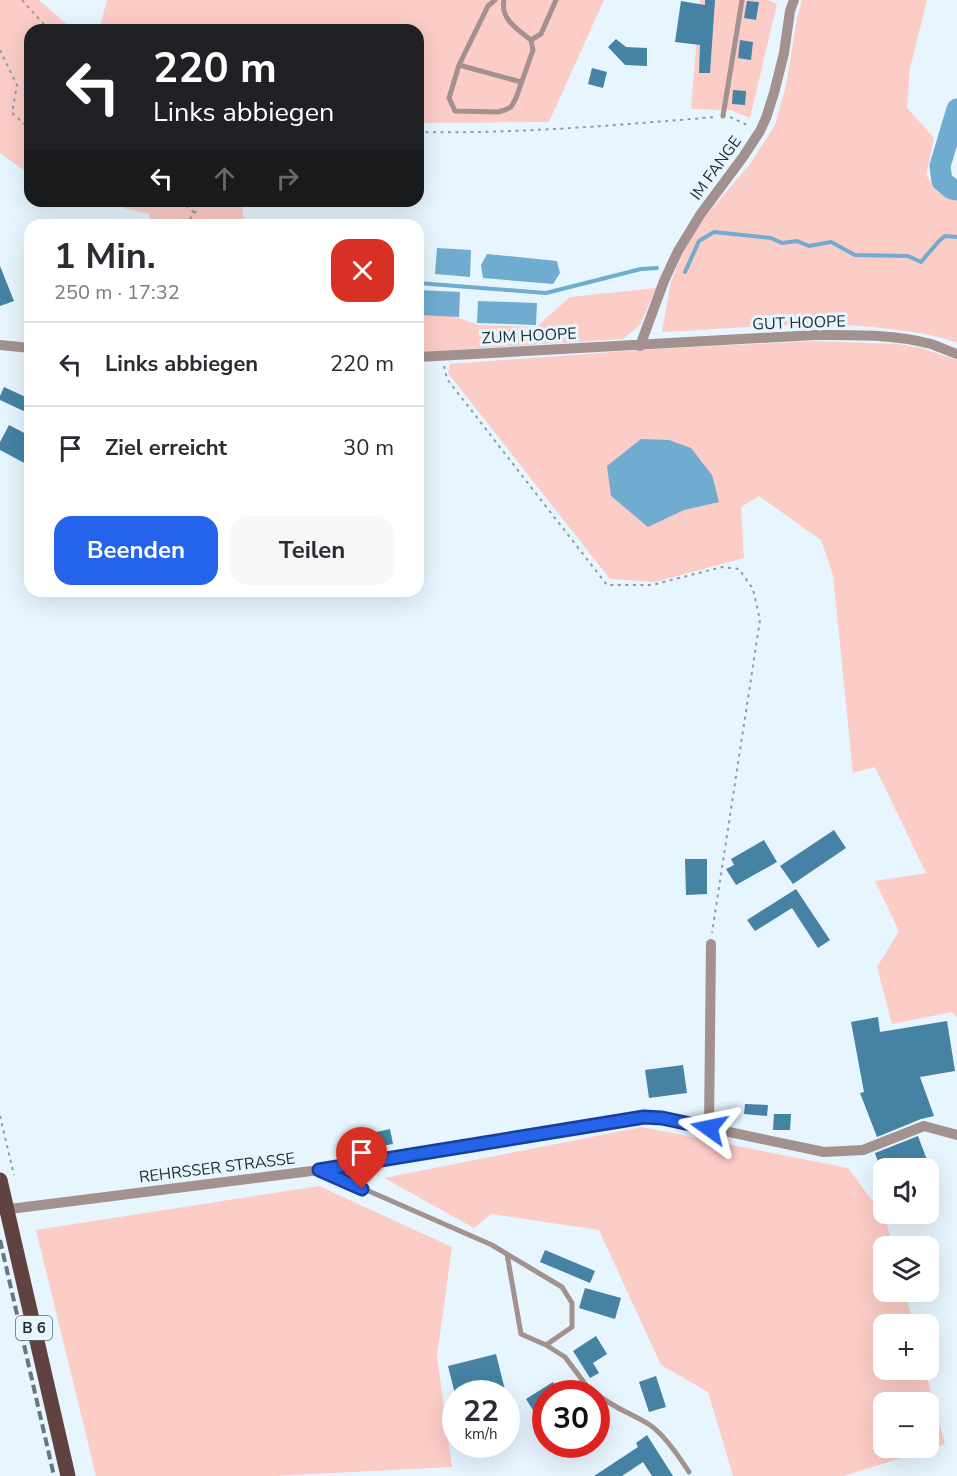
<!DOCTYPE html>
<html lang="de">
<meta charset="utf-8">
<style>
body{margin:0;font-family:"Nunito Sans",sans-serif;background:#f7f7f7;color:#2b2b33;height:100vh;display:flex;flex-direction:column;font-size:22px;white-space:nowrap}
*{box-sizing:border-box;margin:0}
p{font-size:20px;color:#7c7c81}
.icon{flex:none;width:33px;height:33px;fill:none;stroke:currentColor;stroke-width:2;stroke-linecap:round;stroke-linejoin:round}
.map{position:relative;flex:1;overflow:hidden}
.drawer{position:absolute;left:24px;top:219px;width:400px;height:378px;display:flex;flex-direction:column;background:#fff;border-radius:18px;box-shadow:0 6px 24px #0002}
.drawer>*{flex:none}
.top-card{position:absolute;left:24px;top:24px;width:400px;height:183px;border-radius:18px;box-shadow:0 6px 24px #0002;background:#202124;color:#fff;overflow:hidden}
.tools{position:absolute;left:873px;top:1158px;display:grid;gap:12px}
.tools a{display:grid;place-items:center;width:66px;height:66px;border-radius:12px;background:#fff;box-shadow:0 6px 24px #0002;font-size:30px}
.speed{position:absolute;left:442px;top:1380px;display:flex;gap:12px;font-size:30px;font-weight:700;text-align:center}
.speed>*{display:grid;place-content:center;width:78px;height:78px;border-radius:50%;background:#fff;box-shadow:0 6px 24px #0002;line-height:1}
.speed small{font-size:15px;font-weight:400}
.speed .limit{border:9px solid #d22;background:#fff;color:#111}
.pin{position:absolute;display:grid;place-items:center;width:51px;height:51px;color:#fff;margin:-62px -26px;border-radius:50% 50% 50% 0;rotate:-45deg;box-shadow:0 0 6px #0007}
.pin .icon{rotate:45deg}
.me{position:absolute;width:66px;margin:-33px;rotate:282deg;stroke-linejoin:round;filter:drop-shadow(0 0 4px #0008)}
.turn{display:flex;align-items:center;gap:21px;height:126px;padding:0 30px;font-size:27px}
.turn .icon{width:78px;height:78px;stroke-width:2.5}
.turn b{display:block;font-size:42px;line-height:51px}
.lanes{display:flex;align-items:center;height:57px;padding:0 30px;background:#0003;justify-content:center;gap:30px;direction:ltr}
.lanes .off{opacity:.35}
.round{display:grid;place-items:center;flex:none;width:63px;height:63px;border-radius:18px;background:#f7f7f7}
.overview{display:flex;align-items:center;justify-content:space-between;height:102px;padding:0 30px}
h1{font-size:36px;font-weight:700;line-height:45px}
.action{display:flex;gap:12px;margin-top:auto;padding:12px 30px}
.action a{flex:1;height:69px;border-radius:18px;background:#2563eb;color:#fff;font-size:24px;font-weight:700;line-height:69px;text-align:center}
.action a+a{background:#f7f7f7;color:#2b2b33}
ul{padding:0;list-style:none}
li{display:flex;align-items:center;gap:18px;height:84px;padding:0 30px;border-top:2px solid #e1e1e2}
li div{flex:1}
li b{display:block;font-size:22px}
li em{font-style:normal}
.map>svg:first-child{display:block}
.green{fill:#fcccc7;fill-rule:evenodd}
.water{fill:#6faccf}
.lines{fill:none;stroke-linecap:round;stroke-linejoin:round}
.stream{stroke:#6faccf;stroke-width:4}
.river{stroke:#6faccf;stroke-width:21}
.building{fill:#4582a3}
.path{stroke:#8e9ca5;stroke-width:2;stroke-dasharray:3 4.5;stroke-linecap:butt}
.lane{stroke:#a3918f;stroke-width:5}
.street{stroke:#a3918f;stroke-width:10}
.primary{stroke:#604340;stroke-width:15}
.rail{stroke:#68767e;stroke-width:4;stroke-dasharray:9 4.5;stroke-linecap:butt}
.route-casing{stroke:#184099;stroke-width:15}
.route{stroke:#2563eb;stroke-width:10}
.labels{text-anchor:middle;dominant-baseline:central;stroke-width:6;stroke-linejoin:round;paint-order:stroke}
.shield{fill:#e7f5fe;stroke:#5c6a73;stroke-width:1.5}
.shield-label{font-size:15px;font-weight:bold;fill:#212f37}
.street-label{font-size:16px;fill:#212f37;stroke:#e7f5fe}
</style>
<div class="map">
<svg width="957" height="1476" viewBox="0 0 957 1476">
<rect width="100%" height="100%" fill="#e7f5fe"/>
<!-- green -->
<path class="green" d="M 0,0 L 39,0 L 73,30 L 30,30 L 30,171 L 26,172 L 0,153 Z
M 107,0 L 604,0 L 549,122 L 419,123 L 418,30 L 99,30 Z
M 700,0 L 768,0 L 777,4 L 750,118 L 730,110 L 691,109 Z
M 802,0 L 927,0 L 910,68 L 907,108 L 934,138 L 926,175 L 937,192 L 957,196 L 957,343 C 939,336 922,333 904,331 C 824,318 742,328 662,332 L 671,282 L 683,253 L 703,219 L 750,164 L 775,125 L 786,86 L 797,18 Z
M 119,201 L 241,201 L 244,220 L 232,225 L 150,225 L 150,214 L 123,208 Z
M 656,288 L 640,325 L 623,339 L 419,352 L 419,305 L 479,325 L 536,327 L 570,297 Z
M 815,341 L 898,344 L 921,348 L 957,360 L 957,1017 L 952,1012 L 892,1024 L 877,967 L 899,931 L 875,881 L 926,873 L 875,767 L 853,773 L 833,575 L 821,540 L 759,496 L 741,507 L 744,558 L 655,582 L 610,579 L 448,373 L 450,364 L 640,350 Z
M 642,1127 L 848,1168 L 885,1218 L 893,1246 L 884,1246 L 884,1292 L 905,1292 L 913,1324 L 884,1324 L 884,1370 L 925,1370 L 945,1444 L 844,1476 L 733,1476 L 708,1392 L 661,1365 L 599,1230 L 491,1214 L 474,1228 L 384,1178 ZM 928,1402 L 928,1448 L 884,1448 L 884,1402 Z
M 319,1186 L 452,1247 L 437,1356 L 452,1467 L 272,1476 L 96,1476 L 36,1230 Z"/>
<!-- water -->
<path class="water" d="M 437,248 L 471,250 L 470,277 L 435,274 Z
M 487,254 L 557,261 L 560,273 L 553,284 L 483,278 L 481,265 Z
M 419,290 L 460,292 L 459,317 L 419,315 Z
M 478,301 L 537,303 L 536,325 L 477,323 Z
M 641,439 L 669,440 L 691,448 L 712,475 L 719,502 L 684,510 L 648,527 L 611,496 L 607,466 Z"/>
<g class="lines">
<!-- stream -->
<path class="stream" d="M 685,272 L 699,241 L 714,232 L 771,238 L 782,243 L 797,241 L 809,246 L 831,242 L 855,255 L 908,256 L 921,262 L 939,241 L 945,236 L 957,237
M 418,283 L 546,293 L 641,269 L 657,268"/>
<!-- river -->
<path class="river" d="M 957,109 L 940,166 L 942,181 L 952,189 L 957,190"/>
</g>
<!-- building -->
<path class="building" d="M 705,0 L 715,0 L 710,73 L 699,73 L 700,45 L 675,42 L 681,1 L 705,5 Z
M 747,1 L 759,2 L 756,20 L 744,18 Z
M 616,39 L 626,47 L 647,48 L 647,66 L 625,65 L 608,47 Z
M 740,40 L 753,42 L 751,60 L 738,58 Z
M 592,68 L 607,72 L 603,88 L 588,84 Z
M 733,90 L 746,91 L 745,105 L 732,104 Z
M 0,266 L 14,301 L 0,306 Z
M 4,387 L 30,399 L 30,414 L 0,400 L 0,396 Z
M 9,425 L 30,436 L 30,466 L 0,450 L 0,442 Z
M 834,830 L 846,848 L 793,884 L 780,866 Z
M 764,840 L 777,862 L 736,885 L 726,869 L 734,865 L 731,859 Z
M 685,859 L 707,859 L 707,894 L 686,895 Z
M 796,889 L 830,940 L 818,948 L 792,908 L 755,931 L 747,920 Z
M 878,1017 L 880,1032 L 947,1021 L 955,1071 L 920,1077 L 934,1116 L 921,1119 L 877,1137 L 860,1093 L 864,1092 L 851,1022 Z
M 683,1065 L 687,1093 L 649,1098 L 645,1070 Z
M 745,1104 L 768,1105 L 767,1116 L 744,1114 Z
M 774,1114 L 791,1114 L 790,1130 L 773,1130 Z
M 390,1129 L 393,1144 L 375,1147 L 372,1133 Z
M 918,1136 L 930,1168 L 880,1168 L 875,1153 Z
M 545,1250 L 595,1271 L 590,1283 L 540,1262 Z
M 585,1288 L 621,1298 L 615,1319 L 579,1308 Z
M 596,1336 L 607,1354 L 593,1363 L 599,1373 L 590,1378 L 573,1351 Z
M 496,1354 L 506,1394 L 455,1394 L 448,1366 Z
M 656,1376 L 666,1407 L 649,1412 L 639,1382 Z
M 553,1382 L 560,1394 L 546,1394 L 546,1431 L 526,1399 Z
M 647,1435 L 673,1476 L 652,1476 L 643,1462 L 622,1476 L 594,1476 L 638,1447 L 636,1443 Z"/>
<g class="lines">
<!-- path -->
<path class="path" d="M 22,0 L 49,30
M 0,50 L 17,85 L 12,113 L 30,129
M 730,117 L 749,126
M 418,132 C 518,134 617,125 716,117
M 180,201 L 195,213
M 185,225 L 195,213 L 197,201
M 444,366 L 447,379 L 607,585 L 652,585 L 722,567 L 739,569 L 753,589 L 760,620 L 712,933
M 0,1116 L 14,1175"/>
<!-- lane -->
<path class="lane" d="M 495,0 L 488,6 L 459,65 L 449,98 L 455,111 L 498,112 L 505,110 L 511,107 L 516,98 L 533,50 L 531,40 C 518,30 500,19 504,0
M 531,40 L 541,34 L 556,0
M 459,65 L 521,82
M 723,116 L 742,0
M 323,1171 L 492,1245 L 562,1287 L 572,1303 L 572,1327 L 546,1345 L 521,1334 L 507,1254
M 546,1345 L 565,1357 L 586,1385 L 596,1394
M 597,1394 C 613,1408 633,1414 650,1425 C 663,1434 680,1458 689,1472"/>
<!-- street -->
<path class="street" d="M 0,345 L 30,348
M 640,346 L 664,281 L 678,251 L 700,215 L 743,157 L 760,131 L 766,118 L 774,93 L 784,53 L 790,11 L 794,0
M 418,357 L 815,335 C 854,335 893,334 931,344 C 940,347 948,351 957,354
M 709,1128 L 711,944
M 2,1210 L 319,1170 L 644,1117 L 662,1118 L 824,1152 L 863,1150 L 924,1126 L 957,1135"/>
<!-- primary -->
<path class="primary" d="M 0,1180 L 68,1476"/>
<!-- rail -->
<path class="rail" d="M 0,1240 L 54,1476"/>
</g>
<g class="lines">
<!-- route casing -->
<g class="route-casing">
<path id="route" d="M 362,1189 L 319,1170 L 644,1117 L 662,1118 L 709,1128"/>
</g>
<!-- route -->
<use href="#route" class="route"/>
</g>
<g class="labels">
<!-- shield labels -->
<rect class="shield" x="16" y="1316" width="36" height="24" rx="4.5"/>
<g class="shield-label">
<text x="34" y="1328">B 6</text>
</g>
<!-- street labels -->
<g class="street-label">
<text transform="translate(716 168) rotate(-54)">IM FANGE</text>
<text transform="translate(799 323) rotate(-2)">GUT HOOPE</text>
<text transform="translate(529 336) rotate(-3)">ZUM HOOPE</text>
<text transform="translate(217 1168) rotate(-7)">REHRSSER STRASSE</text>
</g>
</g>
</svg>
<div class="tools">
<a><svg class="icon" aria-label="sound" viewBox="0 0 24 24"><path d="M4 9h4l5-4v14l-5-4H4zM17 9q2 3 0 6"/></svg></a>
<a><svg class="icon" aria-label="layers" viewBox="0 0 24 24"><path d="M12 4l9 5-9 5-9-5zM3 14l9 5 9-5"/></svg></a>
<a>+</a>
<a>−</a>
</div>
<div class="speed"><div>22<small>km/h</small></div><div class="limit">30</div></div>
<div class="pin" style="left:362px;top:1189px;background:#d93025"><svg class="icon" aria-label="arrive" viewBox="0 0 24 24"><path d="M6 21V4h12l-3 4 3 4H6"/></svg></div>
<svg class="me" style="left:709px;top:1128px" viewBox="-20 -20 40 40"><path d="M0-17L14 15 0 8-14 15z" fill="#2563eb" stroke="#fff" stroke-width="4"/></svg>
<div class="top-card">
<div class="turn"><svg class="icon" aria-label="left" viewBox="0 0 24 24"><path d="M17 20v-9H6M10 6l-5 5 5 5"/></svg><div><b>220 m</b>Links abbiegen</div></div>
<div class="lanes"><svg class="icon" aria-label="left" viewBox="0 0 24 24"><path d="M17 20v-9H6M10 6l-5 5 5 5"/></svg><svg class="icon off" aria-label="ahead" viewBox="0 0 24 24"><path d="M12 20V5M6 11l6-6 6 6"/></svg><svg class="icon off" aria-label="right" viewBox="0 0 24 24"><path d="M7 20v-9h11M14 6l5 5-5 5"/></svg></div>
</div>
<section class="drawer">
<div class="overview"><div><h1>1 Min.</h1><p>250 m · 17:32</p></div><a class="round" style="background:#d93025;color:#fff"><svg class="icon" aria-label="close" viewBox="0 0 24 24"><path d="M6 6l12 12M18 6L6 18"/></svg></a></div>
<ul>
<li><svg class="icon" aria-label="left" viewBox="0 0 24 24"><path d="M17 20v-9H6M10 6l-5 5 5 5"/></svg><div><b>Links abbiegen</b></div><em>220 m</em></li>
<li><svg class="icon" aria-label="arrive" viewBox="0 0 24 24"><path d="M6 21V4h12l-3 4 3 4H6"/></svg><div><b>Ziel erreicht</b></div><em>30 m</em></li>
</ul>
<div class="action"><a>Beenden</a><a>Teilen</a></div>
</section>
</div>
